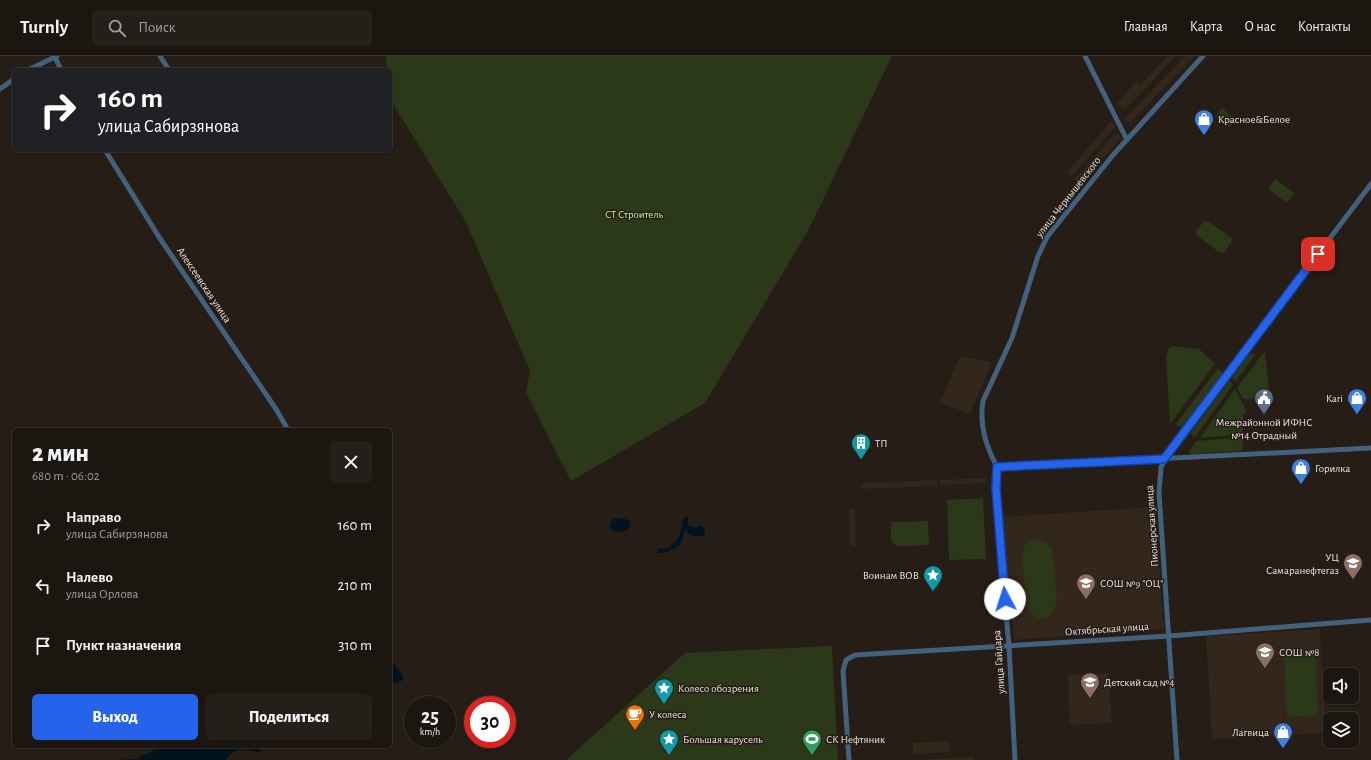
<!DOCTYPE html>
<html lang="ru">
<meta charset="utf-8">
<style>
body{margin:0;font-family:"Alegreya Sans",sans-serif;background:#251f19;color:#f1f3f6;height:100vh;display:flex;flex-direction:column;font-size:15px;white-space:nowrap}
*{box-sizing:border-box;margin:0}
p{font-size:13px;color:#a09f9f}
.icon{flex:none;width:22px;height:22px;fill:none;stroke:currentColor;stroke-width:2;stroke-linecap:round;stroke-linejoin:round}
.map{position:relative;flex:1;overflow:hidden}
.panel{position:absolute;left:12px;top:372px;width:380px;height:320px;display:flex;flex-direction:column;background:#1c1610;border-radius:6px;box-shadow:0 1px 3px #0004,0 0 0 1px #3a3530}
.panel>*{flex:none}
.top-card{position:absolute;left:12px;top:12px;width:380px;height:84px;border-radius:6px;box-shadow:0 1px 3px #0004,0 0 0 1px #3a3530;background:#202124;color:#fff;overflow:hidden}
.buttons{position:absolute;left:1323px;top:612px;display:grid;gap:8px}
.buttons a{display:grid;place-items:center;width:36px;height:36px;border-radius:6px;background:#1c1610;box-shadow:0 1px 3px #0004,0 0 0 1px #3a3530;font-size:20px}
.speed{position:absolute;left:404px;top:640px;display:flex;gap:8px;font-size:20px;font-weight:700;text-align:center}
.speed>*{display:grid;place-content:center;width:52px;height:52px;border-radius:50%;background:#1c1610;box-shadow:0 1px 3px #0004,0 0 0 1px #3a3530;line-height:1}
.speed small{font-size:10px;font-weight:400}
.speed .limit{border:6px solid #d22;background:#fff;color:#111}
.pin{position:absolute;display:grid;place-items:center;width:34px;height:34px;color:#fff;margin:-17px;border-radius:8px;box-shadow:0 2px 6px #0006}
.me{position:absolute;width:44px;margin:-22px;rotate:355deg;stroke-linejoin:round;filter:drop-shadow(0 0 3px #0008)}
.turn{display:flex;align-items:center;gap:14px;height:84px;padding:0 20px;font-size:18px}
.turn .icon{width:52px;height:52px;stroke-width:2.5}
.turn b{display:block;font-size:28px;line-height:34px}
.round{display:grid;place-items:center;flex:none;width:42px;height:42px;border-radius:6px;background:#251f19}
.summary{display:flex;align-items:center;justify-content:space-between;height:68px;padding:0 20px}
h1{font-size:24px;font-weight:800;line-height:30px}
.action{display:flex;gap:8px;margin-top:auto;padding:8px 20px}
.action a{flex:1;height:46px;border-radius:6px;background:#2563eb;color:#fff;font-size:16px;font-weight:800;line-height:46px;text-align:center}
.action a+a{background:#251f19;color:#f1f3f6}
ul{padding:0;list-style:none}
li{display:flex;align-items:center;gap:12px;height:60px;padding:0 20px}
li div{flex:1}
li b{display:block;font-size:15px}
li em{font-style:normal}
header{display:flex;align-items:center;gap:24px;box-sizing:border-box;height:56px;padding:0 20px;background:#1c1610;border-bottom:1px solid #3a3530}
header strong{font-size:19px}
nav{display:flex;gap:22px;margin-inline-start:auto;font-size:14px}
.search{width:280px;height:36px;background:#251f19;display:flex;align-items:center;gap:10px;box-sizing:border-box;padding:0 14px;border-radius:6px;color:#a09f9f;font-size:15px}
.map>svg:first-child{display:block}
.built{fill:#33261b}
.green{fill:#2b3918}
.water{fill:#00131f}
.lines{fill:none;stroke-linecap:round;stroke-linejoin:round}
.minor{stroke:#43617c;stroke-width:5}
.route-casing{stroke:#184099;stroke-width:10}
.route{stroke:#2563eb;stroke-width:7}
.labels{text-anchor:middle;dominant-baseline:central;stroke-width:3;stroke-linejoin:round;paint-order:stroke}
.poi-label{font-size:11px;fill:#e8e2dd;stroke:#251d16;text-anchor:start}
.street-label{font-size:11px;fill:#e8e2dd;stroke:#251d16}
.park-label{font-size:11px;fill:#cae9a5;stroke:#251d16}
</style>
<header>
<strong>Turnly</strong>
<div class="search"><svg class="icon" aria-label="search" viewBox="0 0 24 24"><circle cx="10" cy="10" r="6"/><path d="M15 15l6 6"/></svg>Поиск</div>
<nav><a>Главная</a><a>Карта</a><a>О нас</a><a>Контакты</a></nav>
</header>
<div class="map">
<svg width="1371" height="704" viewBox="0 0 1371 704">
<rect width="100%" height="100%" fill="#251d16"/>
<!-- built -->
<path class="built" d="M 1168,0 L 1176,0 L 1125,54 L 1117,47 L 1136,26 L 1140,29 Z
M 1185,0 L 1195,0 L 1130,67 L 1125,62 Z
M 1111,65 L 1116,70 L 1072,120 L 1067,116 Z
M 1115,77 L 1121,82 L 1080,129 L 1074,124 Z
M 960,300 L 992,306 L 970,358 L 940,347 Z
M 986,422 L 986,427 L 941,429 L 940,424 Z
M 937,424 L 937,430 L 862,433 L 862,427 Z
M 1155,451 L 1164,573 L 1014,584 L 1002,461 Z
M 849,453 L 855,453 L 856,490 L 850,490 Z
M 1320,573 L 1326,677 L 1212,683 L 1206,580 Z
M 1109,617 L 1112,667 L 1070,669 L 1068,619 Z
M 949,685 L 950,696 L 913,698 L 913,687 Z
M 974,701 L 974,704 L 913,704 Z"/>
<!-- green -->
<path class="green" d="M 386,0 L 892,0 L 809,173 L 705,347 L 571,425 L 526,337 L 530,315 L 466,166 L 390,43 L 390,14 L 387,14 Z
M 1222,52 L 1236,64 L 1229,71 L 1216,60 Z
M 1275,123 L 1294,137 L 1287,147 L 1268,133 Z
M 1204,165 L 1209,166 L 1232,182 L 1231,187 L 1224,197 L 1219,196 L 1196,179 L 1197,174 Z
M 1173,290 L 1199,293 L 1215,308 L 1170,368 L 1166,301 L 1168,293 Z
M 1265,296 L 1270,342 L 1243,343 L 1237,332 L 1263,297 Z
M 1249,298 L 1256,298 L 1235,326 L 1232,321 Z
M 1218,312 L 1223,317 L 1181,372 L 1176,368 Z
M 1230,324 L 1233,329 L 1195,381 L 1190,378 Z
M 1235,333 L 1247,356 L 1243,358 L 1243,378 L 1200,382 Z
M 1244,381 L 1242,395 L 1192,398 L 1189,396 L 1196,385 Z
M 983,442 L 986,503 L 949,504 L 947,444 Z
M 928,465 L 929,489 L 897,490 L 891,486 L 891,466 Z
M 1037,483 L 1046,486 L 1052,493 L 1057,547 L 1053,557 C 1026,577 1026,537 1024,521 C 1024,513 1021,501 1023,493 C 1025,487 1031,484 1037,483 Z
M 832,590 L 838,704 L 566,704 L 685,597 Z
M 1315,598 L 1318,659 L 1287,661 L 1284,600 Z"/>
<!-- water -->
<path class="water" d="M 688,460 L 688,469 C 692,472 696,473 700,469 L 705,472 L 704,480 C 695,481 691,480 685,474 L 680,489 L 665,497 L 658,497 L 657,494 L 660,492 L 664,493 C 679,488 681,478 683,463 Z
M 623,462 L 630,465 L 630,471 L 625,475 L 616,476 L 610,472 L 610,468 L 613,463 Z
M 390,603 C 396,608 395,612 403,619 L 403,624 L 395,628 L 390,622 Z
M 161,690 L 261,690 L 260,696 C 244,695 238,687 226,704 L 116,704 L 138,703 L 142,699 L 147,698 Z"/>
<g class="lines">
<!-- minor -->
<path class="minor" d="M 160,0 L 169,14
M 1085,0 L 1127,84
M 55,1 L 61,14
M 28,14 L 57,0
M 0,33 L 14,23
M 105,94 L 159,181 L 276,353 L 288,374
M 997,411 C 986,390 979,369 983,345 L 1012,282 L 1038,200 L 1047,181 L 1113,99 L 1203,0
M 997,411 L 1371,392
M 997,411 L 995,424 L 996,447 L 1009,590 L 1015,704
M 849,704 L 843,615 L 846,604 L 855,599 L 1169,580 L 1371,564
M 1177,704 L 1159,437 L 1161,411 L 1177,384 L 1371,128"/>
</g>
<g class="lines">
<!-- route casing -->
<g class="route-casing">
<path id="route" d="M 1005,543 L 996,432 L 997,411 L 1164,403 L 1318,198"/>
</g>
<!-- route -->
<use href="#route" class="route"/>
</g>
<!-- icons -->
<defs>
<g id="shop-pin" transform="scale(1)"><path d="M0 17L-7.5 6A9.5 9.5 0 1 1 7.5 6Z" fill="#3f7fe0" stroke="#251d16"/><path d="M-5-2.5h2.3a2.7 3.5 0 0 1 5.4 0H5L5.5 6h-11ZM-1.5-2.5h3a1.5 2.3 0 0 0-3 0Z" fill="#fff"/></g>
<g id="civic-pin" transform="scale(1)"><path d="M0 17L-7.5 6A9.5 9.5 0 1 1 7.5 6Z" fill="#5c6f8a" stroke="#251d16"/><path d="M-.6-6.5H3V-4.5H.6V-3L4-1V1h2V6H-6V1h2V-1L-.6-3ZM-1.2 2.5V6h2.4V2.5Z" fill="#fff"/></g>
<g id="building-pin" transform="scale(1)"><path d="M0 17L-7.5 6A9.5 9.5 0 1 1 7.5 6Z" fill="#0f9aa8" stroke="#251d16"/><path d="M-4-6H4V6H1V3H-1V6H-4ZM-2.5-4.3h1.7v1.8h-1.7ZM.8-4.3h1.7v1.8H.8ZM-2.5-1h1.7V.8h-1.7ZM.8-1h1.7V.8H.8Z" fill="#fff"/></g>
<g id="university-pin" transform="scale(1)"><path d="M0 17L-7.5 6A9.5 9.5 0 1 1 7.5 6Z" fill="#8d6e63" stroke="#251d16"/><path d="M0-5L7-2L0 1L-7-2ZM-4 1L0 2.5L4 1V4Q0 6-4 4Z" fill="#fff"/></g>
<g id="sight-pin" transform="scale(1)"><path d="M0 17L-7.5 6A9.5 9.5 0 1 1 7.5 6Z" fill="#0f9aa8" stroke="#251d16"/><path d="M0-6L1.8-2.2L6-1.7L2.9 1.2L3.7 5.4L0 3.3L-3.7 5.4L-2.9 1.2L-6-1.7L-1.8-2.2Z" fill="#fff"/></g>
<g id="school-pin" transform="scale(1)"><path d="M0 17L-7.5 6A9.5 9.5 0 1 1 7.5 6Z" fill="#8d6e63" stroke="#251d16"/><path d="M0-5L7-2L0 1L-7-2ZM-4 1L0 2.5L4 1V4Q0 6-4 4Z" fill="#fff"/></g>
<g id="cafe-pin" transform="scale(1)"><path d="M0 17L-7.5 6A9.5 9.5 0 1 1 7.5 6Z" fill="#e8710a" stroke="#251d16"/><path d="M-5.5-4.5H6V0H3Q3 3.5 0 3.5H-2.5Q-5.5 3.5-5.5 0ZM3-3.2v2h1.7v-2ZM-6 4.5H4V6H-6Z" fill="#fff"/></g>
<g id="stadium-pin" transform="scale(1)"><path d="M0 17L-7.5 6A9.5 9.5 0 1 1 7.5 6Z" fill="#2e9e5b" stroke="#251d16"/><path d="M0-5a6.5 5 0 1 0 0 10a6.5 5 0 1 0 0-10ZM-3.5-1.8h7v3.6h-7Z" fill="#fff"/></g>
</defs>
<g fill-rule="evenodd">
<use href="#shop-pin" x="1204" y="63"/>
<use href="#civic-pin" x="1264" y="342"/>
<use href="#shop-pin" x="1357" y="342"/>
<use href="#building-pin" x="861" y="387"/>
<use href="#shop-pin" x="1301" y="412"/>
<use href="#university-pin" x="1353" y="507"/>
<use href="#sight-pin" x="933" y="519"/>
<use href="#school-pin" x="1086" y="527"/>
<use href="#school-pin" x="1265" y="596"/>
<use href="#school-pin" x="1090" y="626"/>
<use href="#sight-pin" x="664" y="632"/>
<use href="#cafe-pin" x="635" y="658"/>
<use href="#shop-pin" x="1283" y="676"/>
<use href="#sight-pin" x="669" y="683"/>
<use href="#stadium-pin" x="812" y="683"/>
</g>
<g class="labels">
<!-- poi labels -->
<g class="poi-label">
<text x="1218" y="63">Красное&amp;Белое</text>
<text x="1343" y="342" text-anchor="end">Kari</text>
<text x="1264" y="366" text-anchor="middle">Межрайонной ИФНС<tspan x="1264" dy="13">№14 Отрадный</tspan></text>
<text x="875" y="387">ТП</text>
<text x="1315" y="412">Горилка</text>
<text x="1339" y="501" text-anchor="end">УЦ<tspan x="1339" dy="13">Самаранефтегаз</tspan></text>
<text x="919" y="519" text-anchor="end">Воинам ВОВ</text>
<text x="1100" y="527">СОШ №9 "ОЦ"</text>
<text x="1279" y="596">СОШ №8</text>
<text x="1104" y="626">Детский сад №4</text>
<text x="678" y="632">Колесо обозрения</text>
<text x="649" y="658">У колеса</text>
<text x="1269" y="676" text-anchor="end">Лагвица</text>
<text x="683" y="683">Большая карусель</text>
<text x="826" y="683">СК Нефтяник</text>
</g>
<!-- street labels -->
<g class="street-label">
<text transform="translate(1068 141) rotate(-52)">улица Чернышевского</text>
<text transform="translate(204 229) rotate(56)">Алексеевская улица</text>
<text transform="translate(1152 470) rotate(-94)">Пионерская улица</text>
<text transform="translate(1107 573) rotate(-4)">Октябрьская улица</text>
<text transform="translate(999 606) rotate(-94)">улица Гайдара</text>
</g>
<!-- park labels -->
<g class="park-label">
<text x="634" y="158">СТ Строитель</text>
</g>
</g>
</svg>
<div class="buttons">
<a><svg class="icon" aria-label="sound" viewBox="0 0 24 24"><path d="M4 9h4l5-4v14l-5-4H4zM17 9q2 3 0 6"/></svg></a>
<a><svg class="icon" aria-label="layers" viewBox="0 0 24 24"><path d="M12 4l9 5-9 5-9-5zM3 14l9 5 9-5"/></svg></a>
</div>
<div class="speed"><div>25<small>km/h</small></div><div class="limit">30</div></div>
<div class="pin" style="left:1318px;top:198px;background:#d93025"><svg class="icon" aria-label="arrive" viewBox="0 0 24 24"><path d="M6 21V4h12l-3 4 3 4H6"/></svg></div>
<svg class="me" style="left:1005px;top:543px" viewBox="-20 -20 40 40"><circle r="19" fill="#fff"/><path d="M0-13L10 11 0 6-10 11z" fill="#2563eb"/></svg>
<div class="top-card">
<div class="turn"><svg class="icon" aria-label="right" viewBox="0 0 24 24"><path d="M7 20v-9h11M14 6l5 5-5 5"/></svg><div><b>160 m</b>улица Сабирзянова</div></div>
</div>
<section class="panel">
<div class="summary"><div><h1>2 мин</h1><p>680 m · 06:02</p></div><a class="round"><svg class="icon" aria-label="close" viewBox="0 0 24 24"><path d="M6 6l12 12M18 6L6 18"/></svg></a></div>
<ul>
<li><svg class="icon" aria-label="right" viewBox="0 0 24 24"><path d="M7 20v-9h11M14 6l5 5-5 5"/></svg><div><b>Направо</b><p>улица Сабирзянова</p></div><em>160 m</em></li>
<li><svg class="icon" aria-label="left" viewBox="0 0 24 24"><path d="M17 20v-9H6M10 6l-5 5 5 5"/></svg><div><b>Налево</b><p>улица Орлова</p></div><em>210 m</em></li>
<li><svg class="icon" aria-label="arrive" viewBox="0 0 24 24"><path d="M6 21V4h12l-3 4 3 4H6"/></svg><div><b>Пункт назначения</b></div><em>310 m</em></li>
</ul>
<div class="action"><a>Выход</a><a>Поделиться</a></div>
</section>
</div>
